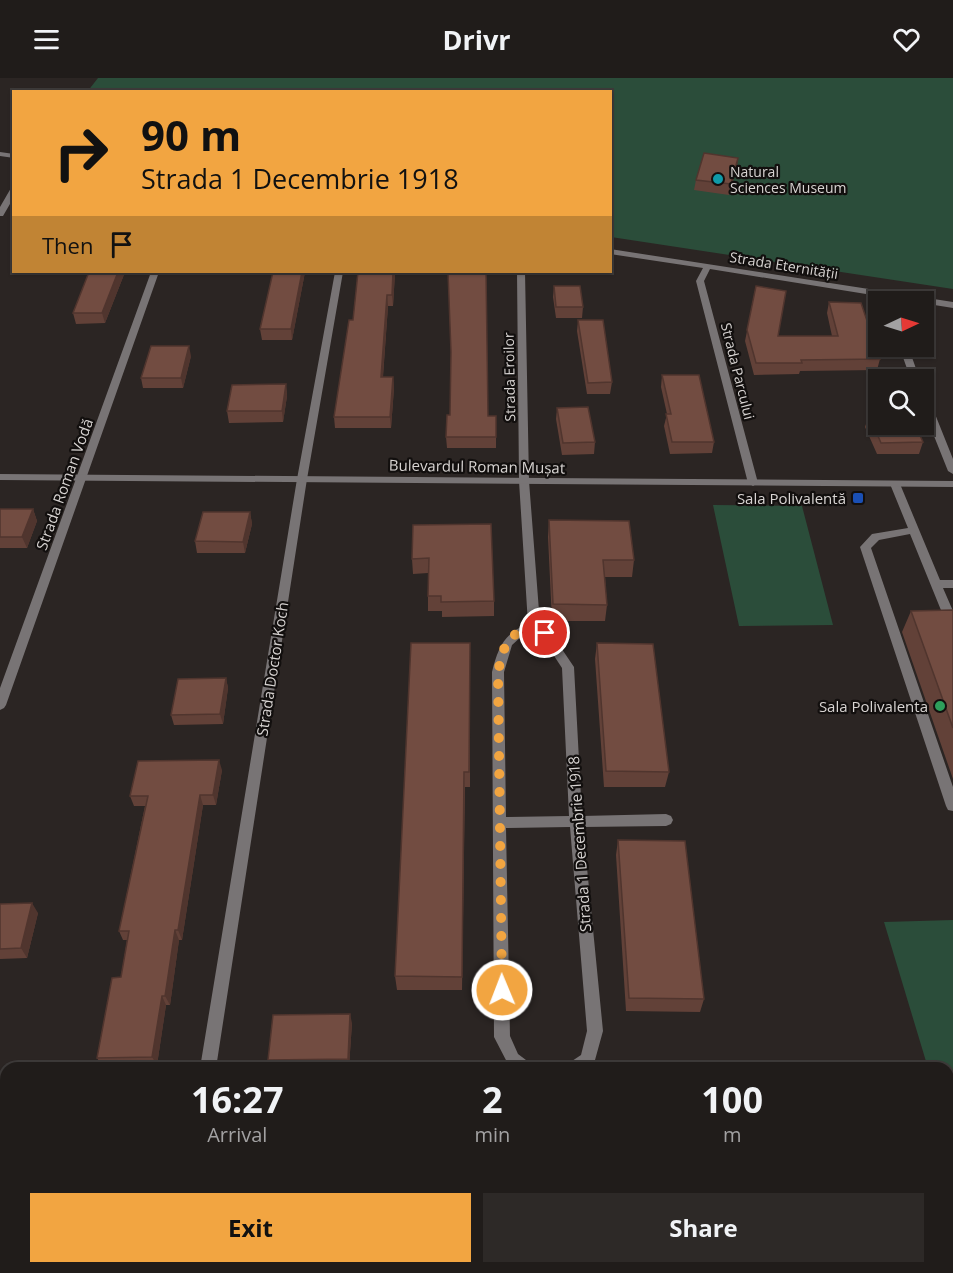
<!DOCTYPE html>
<meta charset="utf-8">
<style>
body{margin:0;font-family:"Open Sans",sans-serif;background:#2d2927;color:#f1f3f6;height:100vh;display:flex;flex-direction:column;font-size:22px;white-space:nowrap}
*{box-sizing:border-box;margin:0}
p{font-size:20px;color:#a2a1a2}
.icon{flex:none;width:33px;height:33px;fill:none;stroke:currentColor;stroke-width:2;stroke-linecap:round;stroke-linejoin:round}
.map{position:relative;flex:1;overflow:hidden}
.drawer{position:absolute;left:0px;top:984px;width:954px;height:212px;display:flex;flex-direction:column;background:#201c1a;border-radius:18px 18px 0 0;box-shadow:0 2px 4px #0004,0 0 0 2px #3d3a39}
.drawer>*{flex:none}
.banner{position:absolute;left:12px;top:12px;width:600px;height:183px;border-radius:0px;box-shadow:0 2px 4px #0004,0 0 0 2px #3d3a39;background:#f2a541;color:#111;overflow:hidden}
.needle{width:39px;rotate:86deg}
.buttons{position:absolute;left:868px;top:213px;display:grid;gap:12px}
.buttons a{display:grid;place-items:center;width:66px;height:66px;border-radius:0px;background:#201c1a;box-shadow:0 2px 4px #0004,0 0 0 2px #3d3a39;font-size:30px}
.pin{position:absolute;display:grid;place-items:center;width:51px;height:51px;color:#fff;margin:-26px;border:3px solid #fff;border-radius:50%;box-shadow:0 2px 6px #0007}
.me{position:absolute;width:66px;margin:-33px;rotate:359deg;stroke-linejoin:round;filter:drop-shadow(0 0 4px #0008)}
.turn{display:flex;align-items:center;gap:21px;height:126px;padding:0 30px;font-size:27px}
.turn .icon{width:78px;height:78px;stroke-width:2.5}
.turn b{display:block;font-size:42px;line-height:51px}
.then{display:flex;align-items:center;height:57px;padding:0 30px;background:#0003;gap:12px;font-size:22px}
.eta{display:flex;justify-content:space-evenly;align-items:center;height:102px;text-align:center}
.eta b{font-size:36px;font-weight:700;line-height:42px}
.cta{display:flex;gap:12px;margin-top:auto;padding:12px 30px}
.cta a{flex:1;height:69px;border-radius:0px;background:#f2a541;color:#111;font-size:24px;font-weight:700;line-height:69px;text-align:center}
.cta a+a{background:#2d2927;color:#f1f3f6}
header{display:flex;justify-content:space-between;align-items:center;height:78px;padding:0 30px;background:#201c1a;font-size:27px;font-weight:700}
.map>svg:first-child{display:block}
.green{fill:#2b4d3a}
.lines{fill:none;stroke-linecap:round;stroke-linejoin:round}
.service{fill:#787475;fill-rule:evenodd}
.minor{fill:#787475;fill-rule:evenodd}
.tertiary{fill:#787475;fill-rule:evenodd}
.wall{fill:#624138}
.shaded-wall{fill:#50352e}
.building{fill:#724c41;stroke:#50352e;stroke-width:1.5}
.route{stroke:#f2a541;stroke-width:10;stroke-dasharray:0 18}
.culture-dot{fill:#0f9aa8;stroke:#120f0e;stroke-width:2}
.transit-dot{fill:#1a4fb4;stroke:#120f0e;stroke-width:2}
.leisure-dot{fill:#2e9e5b;stroke:#120f0e;stroke-width:2}
.labels{text-anchor:middle;dominant-baseline:central;stroke-width:4.5;stroke-linejoin:round;paint-order:stroke}
.far-poi-label{font-size:14px;fill:#d8d4d2;stroke:#120f0e;text-anchor:start}
.far-street-label{font-size:14px;fill:#d8d4d2;stroke:#120f0e}
.street-label{font-size:15px;fill:#d8d4d2;stroke:#120f0e}
.poi-label{font-size:15px;fill:#d8d4d2;stroke:#120f0e;text-anchor:end}
</style>
<header><svg class="icon" aria-label="menu" viewBox="0 0 24 24"><path d="M4 6h16M4 12h16M4 18h16"/></svg>Drivr<svg class="icon" aria-label="heart" viewBox="0 0 24 24"><path d="M12 20l-8-8c-3-5 5-10 8-4 3-6 11-1 8 4z"/></svg></header>
<div class="map">
<svg width="953" height="1195" viewBox="0 0 953 1195">
<rect width="100%" height="100%" fill="#2b2523"/>
<!-- green -->
<path class="green" d="M 98,0 L 953,0 L 953,211 L 611,159 L 610,14 L 87,14 Z
M 713,427 L 802,428 L 833,547 L 739,548 Z
M 953,842 L 953,1014 L 948,1014 L 948,990 L 928,990 L 884,844 Z"/>
<g class="lines">
<!-- service -->
<path class="service" d="M 895,403 L 900,406 L 940,502 L 953,502 L 953,510 L 943,510 L 953,533 L 953,546 L 951,546 L 945,542 L 910,456 L 879,462 L 871,470 L 953,709 L 953,733 L 948,732 L 946,728 L 860,469 L 872,456 L 908,450 L 890,406 Z"/>
<!-- minor -->
<path class="minor" d="M 0,74 L 14,76 L 14,80 L 0,78 Z
M 11,110 L 14,110 L 14,119 L 3,138 L 0,138 L 0,129 Z
M 610,171 L 953,224 L 953,230 L 710,191 L 704,203 L 758,405 L 753,408 L 748,405 L 696,203 L 703,190 L 610,176 Z
M 151,194 L 159,194 L 6,627 L 4,630 L 0,632 L 0,610 Z
M 335,194 L 343,194 L 307,401 L 216,990 L 200,990 L 297,401 Z
M 517,194 L 525,194 L 529,403 L 540,546 L 549,552 L 574,589 L 582,738 L 666,736 L 671,738 L 673,742 L 671,746 L 666,748 L 583,749 L 603,953 L 595,982 L 589,990 L 567,990 L 569,985 L 581,977 L 587,953 L 570,749 L 506,750 L 510,958 L 518,976 L 530,985 L 532,990 L 512,990 L 508,986 L 494,959 L 492,594 C 498,570 504,555 528,546 L 519,403 ZM 533,553 L 541,558 L 562,590 L 569,738 L 506,739 L 504,594 L 512,567 L 522,558 Z
M 899,268 L 908,268 L 920,302 L 911,302 Z
M 924,318 L 929,321 L 953,381 L 953,396 L 948,393 L 924,333 Z
M 167,1190 L 185,1190 L 184,1195 L 166,1195 Z"/>
<!-- tertiary -->
<path class="tertiary" d="M 0,396 L 953,403 L 953,409 L 0,402 Z"/>
</g>
<!-- wall -->
<path class="wall" d="M 738,80 L 729,117 L 694,112 L 696,102 Z
M 89,194 L 125,194 L 105,245 L 76,246 L 73,235 Z
M 305,194 L 292,262 L 262,262 L 260,251 Z
M 358,194 L 442,194 L 442,195 L 395,195 L 393,228 L 388,228 L 383,299 L 393,299 L 394,310 L 391,350 L 335,350 L 334,339 L 353,242 Z
M 554,208 L 583,229 L 582,240 L 556,240 L 553,219 Z
M 756,208 L 778,258 L 832,258 L 827,235 L 829,224 L 880,281 L 877,292 L 800,293 L 799,296 L 754,297 L 745,263 Z
M 578,242 L 612,304 L 610,316 L 587,316 L 577,253 Z
M 191,278 L 183,310 L 143,310 L 141,300 Z
M 451,278 L 488,338 L 496,338 L 496,370 L 447,370 L 446,359 L 450,337 Z
M 662,297 L 714,364 L 712,375 L 670,376 L 664,348 L 667,336 L 661,309 Z
M 286,306 L 287,318 L 283,344 L 229,345 L 227,333 Z
M 557,330 L 595,364 L 594,376 L 562,377 L 556,341 Z
M 869,337 L 923,364 L 919,376 L 877,376 L 865,349 Z
M 0,431 L 33,431 L 37,443 L 27,470 L 0,470 Z
M 250,434 L 252,446 L 245,475 L 197,475 L 195,463 Z
M 549,442 L 634,482 L 632,499 L 605,499 L 607,527 L 605,543 L 552,543 L 548,459 Z
M 413,447 L 494,523 L 494,538 L 442,539 L 442,533 L 428,533 L 428,495 L 413,496 L 412,481 Z
M 953,532 L 953,701 L 902,554 L 911,533 Z
M 470,565 L 470,709 L 465,709 L 462,912 L 397,912 L 395,898 Z
M 597,565 L 669,694 L 665,709 L 604,709 L 595,581 Z
M 226,600 L 228,610 L 223,646 L 174,647 L 171,637 Z
M 222,692 L 216,727 L 203,727 L 182,862 L 179,862 L 170,927 L 166,927 L 157,987 L 102,988 L 97,980 L 121,899 L 127,862 L 123,862 L 119,853 L 145,728 L 134,728 L 130,718 Z
M 618,762 L 704,921 L 700,934 L 626,933 L 616,777 Z
M 0,826 L 38,835 L 27,880 L 0,881 Z
M 352,945 L 349,989 L 271,990 L 268,982 Z
M 57,1190 L 109,1190 L 59,1191 Z
M 696,1190 L 881,1190 L 882,1195 L 696,1195 Z
M 939,1190 L 948,1190 L 953,1195 L 940,1195 Z"/>
<!-- shaded-wall -->
<path class="shaded-wall" d="M 738,80 L 737,90 L 729,117 L 731,106 Z
M 118,194 L 125,194 L 105,245 L 102,235 Z
M 302,194 L 305,194 L 292,262 L 291,251 Z
M 393,194 L 394,194 L 395,195 L 393,228 L 392,217 Z
M 387,217 L 388,228 L 382,310 L 381,299 Z
M 189,268 L 191,278 L 183,310 L 181,300 Z
M 393,299 L 394,310 L 391,350 L 390,339 Z
M 286,306 L 287,318 L 283,344 L 282,333 Z
M 33,431 L 37,443 L 27,470 L 22,459 Z
M 250,434 L 252,446 L 245,475 L 243,464 Z
M 226,600 L 228,610 L 223,646 L 220,636 Z
M 219,682 L 222,692 L 216,727 L 213,717 Z
M 200,717 L 203,727 L 182,862 L 178,852 Z
M 32,825 L 38,835 L 27,880 L 21,870 Z
M 175,852 L 179,862 L 170,927 L 165,918 Z
M 162,918 L 166,927 L 157,987 L 152,979 Z
M 350,936 L 352,945 L 349,989 L 348,981 Z
M 324,1190 L 327,1190 L 327,1195 L 324,1195 Z"/>
<!-- building -->
<path class="building" d="M 704,75 L 738,80 L 731,106 L 696,102 Z
M 89,194 L 118,194 L 102,235 L 73,235 Z
M 273,194 L 302,194 L 291,251 L 260,251 Z
M 358,194 L 393,194 L 392,217 L 387,217 L 381,299 L 393,299 L 390,339 L 334,339 L 349,242 L 353,242 Z
M 448,194 L 486,194 L 488,338 L 496,338 L 496,359 L 446,359 L 447,337 L 450,337 L 451,274 Z
M 554,208 L 580,208 L 583,229 L 556,229 Z
M 756,208 L 786,213 L 778,258 L 838,258 L 829,224 L 861,225 L 880,281 L 801,282 L 802,285 L 756,285 L 747,252 Z
M 578,242 L 603,242 L 612,304 L 588,305 Z
M 151,268 L 189,268 L 181,300 L 141,300 Z
M 662,297 L 699,297 L 714,364 L 672,364 L 666,336 L 671,336 Z
M 286,306 L 282,333 L 227,333 L 232,307 Z
M 588,329 L 595,364 L 563,365 L 557,330 Z
M 869,337 L 879,337 L 879,346 L 915,346 L 923,364 L 881,365 Z
M 0,431 L 33,431 L 22,459 L 0,459 Z
M 203,434 L 250,434 L 243,464 L 195,463 Z
M 549,442 L 629,443 L 634,482 L 603,482 L 607,527 L 553,526 Z
M 491,446 L 494,523 L 441,524 L 441,518 L 428,518 L 429,480 L 412,481 L 413,447 Z
M 953,532 L 953,650 L 911,533 Z
M 411,565 L 470,565 L 469,694 L 464,694 L 462,899 L 395,898 Z
M 597,565 L 653,566 L 669,694 L 606,693 Z
M 226,600 L 220,636 L 171,637 L 178,601 Z
M 219,682 L 213,717 L 200,717 L 178,852 L 175,852 L 165,918 L 162,918 L 152,979 L 97,980 L 112,900 L 121,899 L 129,853 L 119,853 L 148,718 L 130,718 L 138,683 Z
M 618,762 L 685,763 L 704,921 L 629,920 Z
M 32,825 L 21,870 L 0,871 L 0,826 Z
M 350,936 L 348,981 L 268,982 L 273,937 Z
M 948,1150 L 953,1150 L 953,1195 L 950,1195 L 948,1188 Z
M 267,1190 L 324,1190 L 324,1195 L 267,1195 Z
M 702,1190 L 881,1190 L 882,1195 L 702,1195 Z"/>
<g class="lines">
<!-- route -->
<path class="route" d="M 502,912 L 498,594 C 504,567 506,557 534,548 L 545,555"/>
</g>
<!-- markers -->
<circle class="culture-dot" cx="718" cy="101" r="6"/>
<rect class="transit-dot" x="852" y="414" width="12" height="12" rx="3"/>
<circle class="leisure-dot" cx="940" cy="628" r="6"/>
<g class="labels">
<!-- far-poi labels -->
<g class="far-poi-label">
<text x="730" y="93">Natural<tspan x="730" dy="16">Sciences Museum</tspan></text>
</g>
<!-- far-street labels -->
<g class="far-street-label">
<text transform="translate(784 187) rotate(9)">Strada Eternității</text>
<text transform="translate(738 293) rotate(76)">Strada Parcului</text>
<text transform="translate(509 299) rotate(-91)">Strada Eroilor</text>
</g>
<!-- street labels -->
<g class="street-label">
<text transform="translate(477 388) rotate(1)">Bulevardul Roman Mușat</text>
<text transform="translate(64 406) rotate(-70)">Strada Roman Vodă</text>
<text transform="translate(272 591) rotate(-81)">Strada Doctor Koch</text>
<text transform="translate(579 766) rotate(-94)">Strada 1 Decembrie 1918</text>
</g>
<!-- poi labels -->
<g class="poi-label">
<text x="846" y="420">Sala Polivalentă</text>
<text x="928" y="628">Sala Polivalenta</text>
</g>
</g>
</svg>
<div class="buttons">
<a><svg class="needle" viewBox="-14 -14 28 28"><path d="M0-13l5 13h-10z" fill="#e53935"/><path d="M0 13l5-13h-10z" fill="#a2a1a2"/></svg></a>
<a><svg class="icon" aria-label="search" viewBox="0 0 24 24"><circle cx="10" cy="10" r="6"/><path d="M15 15l6 6"/></svg></a>
</div>
<div class="pin" style="left:545px;top:555px;background:#d93025"><svg class="icon" aria-label="arrive" viewBox="0 0 24 24"><path d="M6 21V4h12l-3 4 3 4H6"/></svg></div>
<svg class="me" style="left:502px;top:912px" viewBox="-20 -20 40 40"><circle r="17" fill="#f2a541" stroke="#fff" stroke-width="3"/><path d="M0-11L8 9 0 5-8 9z" fill="#fff"/></svg>
<div class="banner">
<div class="turn"><svg class="icon" aria-label="right" viewBox="0 0 24 24"><path d="M7 20v-9h11M14 6l5 5-5 5"/></svg><div><b>90 m</b>Strada 1 Decembrie 1918</div></div>
<div class="then">Then<svg class="icon" aria-label="arrive" viewBox="0 0 24 24"><path d="M6 21V4h12l-3 4 3 4H6"/></svg></div>
</div>
<section class="drawer">
<div class="eta">
<div><b>16:27</b><p>Arrival</p></div>
<div><b>2</b><p>min</p></div>
<div><b>100</b><p>m</p></div>
</div>
<div class="cta"><a>Exit</a><a>Share</a></div>
</section>
</div>
